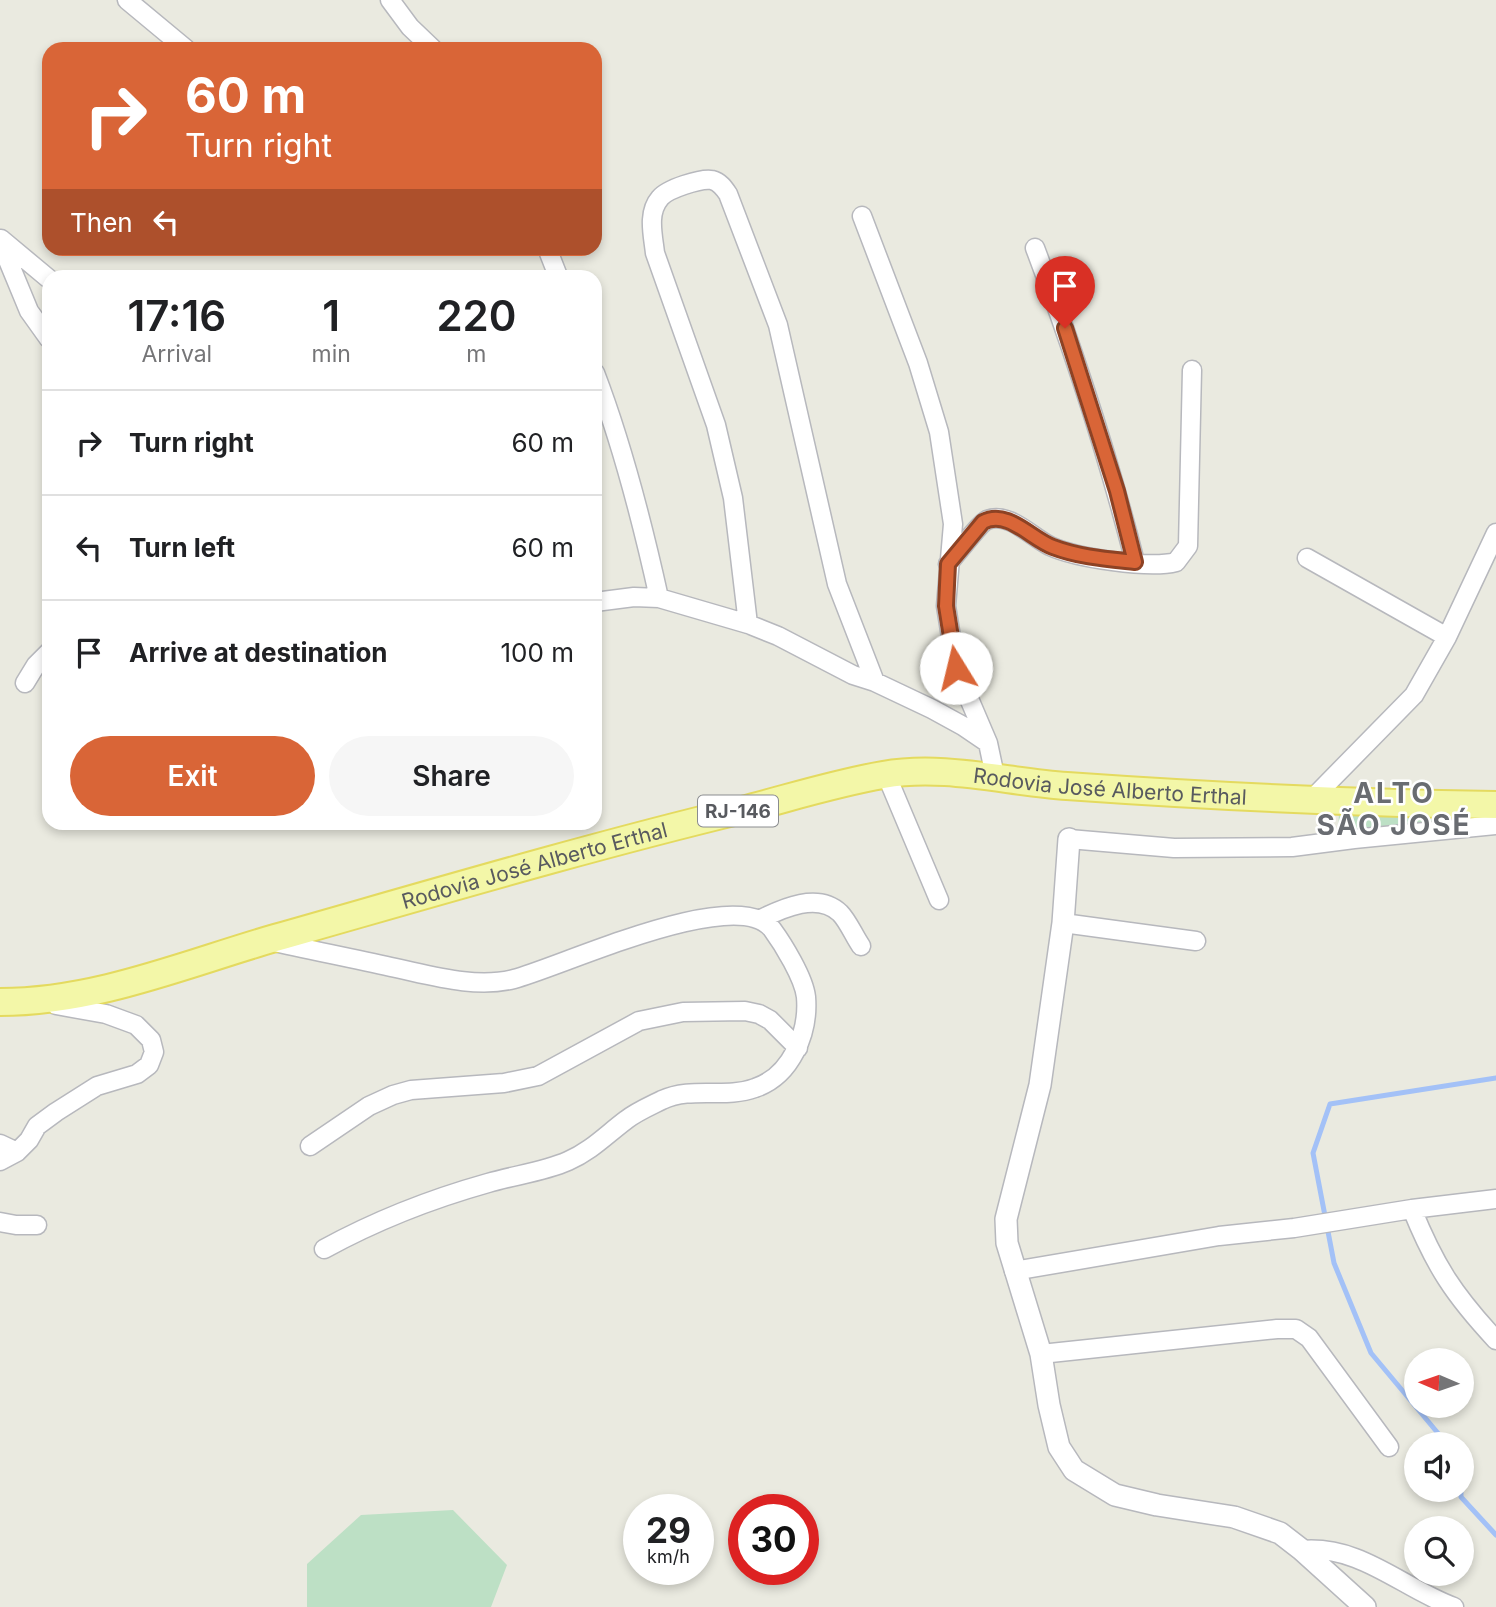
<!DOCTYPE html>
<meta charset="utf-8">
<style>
body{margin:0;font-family:Inter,sans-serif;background:#f6f6f6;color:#202124;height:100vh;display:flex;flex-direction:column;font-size:26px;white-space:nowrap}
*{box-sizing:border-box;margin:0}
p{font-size:23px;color:#757577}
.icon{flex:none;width:38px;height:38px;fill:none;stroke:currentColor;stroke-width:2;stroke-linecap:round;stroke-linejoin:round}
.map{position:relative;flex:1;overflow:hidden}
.details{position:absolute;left:42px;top:270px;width:560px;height:560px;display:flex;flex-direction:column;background:#fff;border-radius:21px;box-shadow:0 4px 10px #0003}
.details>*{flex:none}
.banner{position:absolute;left:42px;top:42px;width:560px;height:214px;border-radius:21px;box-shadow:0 4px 10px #0003;background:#d96537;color:#fff;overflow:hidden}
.needle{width:46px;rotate:272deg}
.tools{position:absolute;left:1404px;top:1348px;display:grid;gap:14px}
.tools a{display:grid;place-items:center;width:70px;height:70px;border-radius:50%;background:#fff;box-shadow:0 4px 10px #0003;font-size:35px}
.speed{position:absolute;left:623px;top:1494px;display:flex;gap:14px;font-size:35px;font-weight:700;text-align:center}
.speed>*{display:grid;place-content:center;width:91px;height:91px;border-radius:50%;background:#fff;box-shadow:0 4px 10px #0003;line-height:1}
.speed small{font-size:18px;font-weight:400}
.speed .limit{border:10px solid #d22;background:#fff;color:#111}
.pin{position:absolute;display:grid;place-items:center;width:60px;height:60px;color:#fff;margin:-72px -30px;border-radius:50% 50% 50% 0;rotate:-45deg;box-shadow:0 0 7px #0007}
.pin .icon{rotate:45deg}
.me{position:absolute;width:77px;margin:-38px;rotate:351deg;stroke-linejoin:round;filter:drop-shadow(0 0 5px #0008)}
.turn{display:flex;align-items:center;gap:24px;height:147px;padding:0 28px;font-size:32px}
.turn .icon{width:91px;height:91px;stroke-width:2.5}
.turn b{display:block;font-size:49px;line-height:60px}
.then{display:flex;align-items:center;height:66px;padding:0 28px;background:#0003;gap:14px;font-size:26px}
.eta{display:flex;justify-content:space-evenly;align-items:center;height:119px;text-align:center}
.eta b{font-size:42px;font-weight:600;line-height:49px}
.primary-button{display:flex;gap:14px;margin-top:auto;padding:14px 28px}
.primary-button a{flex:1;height:80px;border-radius:42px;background:#d96537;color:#fff;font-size:28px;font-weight:600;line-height:80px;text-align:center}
.primary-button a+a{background:#f6f6f6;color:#202124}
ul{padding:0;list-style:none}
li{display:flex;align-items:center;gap:21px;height:105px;padding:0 28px;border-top:2px solid #e0e0e0}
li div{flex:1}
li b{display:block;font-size:26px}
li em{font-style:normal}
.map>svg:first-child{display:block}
.green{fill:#bde0c5}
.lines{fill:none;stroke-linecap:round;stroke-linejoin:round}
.stream{stroke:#a3c1f7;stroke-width:5}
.minor-casing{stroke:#b7b8bd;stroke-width:21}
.tertiary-casing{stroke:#b7b8bd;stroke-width:24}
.primary-casing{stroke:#e4da5f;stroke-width:30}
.minor{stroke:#fff;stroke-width:18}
.tertiary{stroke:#fff;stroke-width:21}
.primary{stroke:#f3f7a8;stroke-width:26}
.route-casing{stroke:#8d4224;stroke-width:18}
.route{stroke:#d96537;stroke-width:12}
.labels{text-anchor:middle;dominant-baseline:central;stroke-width:5;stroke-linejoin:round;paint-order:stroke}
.shield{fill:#fff;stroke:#8a8c8f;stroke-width:2}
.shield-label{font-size:19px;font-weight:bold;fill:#585a5f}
.street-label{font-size:21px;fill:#585a5f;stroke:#fff}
.district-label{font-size:28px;font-weight:bold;letter-spacing:2px;fill:#696c71;stroke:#fff}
</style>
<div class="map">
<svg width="1496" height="1607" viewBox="0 0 1496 1607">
<rect width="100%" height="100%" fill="#eaeae0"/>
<!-- green -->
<path class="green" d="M 1339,812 L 1495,822 L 1338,835 Z
M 453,1510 L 507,1565 L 491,1607 L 307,1607 L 307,1564 L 361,1515 Z"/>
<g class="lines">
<!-- stream -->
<path class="stream" d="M 1447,1444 L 1371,1353 L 1334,1263 L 1313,1153 L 1330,1104 L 1496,1078
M 1461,1489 L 1461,1497 L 1496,1535"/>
<!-- minor casing -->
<g class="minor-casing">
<path id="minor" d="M 127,0 L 186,49
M 390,0 L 410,27 L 433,49
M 862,216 L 918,363 L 939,432 L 953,524 L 946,606 L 956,668 L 988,743
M 1,239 L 49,279
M 0,241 L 29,311 L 49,339
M 547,248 L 558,276
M 1035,248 C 1074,351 1108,456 1135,562
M 595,373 C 623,446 642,521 659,598
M 1307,558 L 1447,637
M 948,564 C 955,556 980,523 987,520 C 1008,511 1032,537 1050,546 C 1076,558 1149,569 1176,562 L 1188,546 L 1192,370
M 595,602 L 634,597 L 659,598 L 748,624 L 778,636 L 853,675 L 875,682 L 932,709 L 963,726 L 988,743 L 995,776
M 748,624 L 733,498 L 716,425 L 655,253 C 653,235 647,213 660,198 C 667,189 701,178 712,180 C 720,182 724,188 728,194 L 778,325 L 837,584 L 875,682
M 25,683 L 36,665 L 49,652
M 886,774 L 939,900
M 1311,800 L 1414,695 L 1447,637 L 1496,533
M 1069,839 L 1174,848 L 1292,847 L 1354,839 L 1496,825
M 761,919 C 783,908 818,892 840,913 C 848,921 854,936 861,946
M 1063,923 L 1196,941
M 270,941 C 310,950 351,958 391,967 C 430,975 475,989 514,979 C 563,966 736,884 772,929 C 783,944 804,978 806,997 C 809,1033 791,1076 755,1088 C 725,1099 692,1086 662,1100 C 650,1106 636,1112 626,1120 C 606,1135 591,1151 568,1161 C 543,1172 515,1175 488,1183 C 431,1199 377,1220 324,1249
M 0,1144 L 17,1152
M 310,1146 L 369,1106 L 393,1095 L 411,1090 L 504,1083 L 538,1076 L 639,1021 L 683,1012 L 745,1011 L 759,1014 L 770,1020 L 798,1048
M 0,1161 L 17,1152 L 29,1140 L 37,1126 L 56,1112 L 97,1086 L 137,1074 L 149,1065 L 154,1052 L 151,1040 L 136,1025 L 106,1014 L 56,1005
M 1412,1209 L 1496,1199
M 0,1222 L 16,1225 L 37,1225
M 1014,1271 L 1219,1236 L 1294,1228 L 1412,1209 C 1435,1266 1454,1295 1496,1340
M 1041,1354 L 1277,1329 L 1296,1329 L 1309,1338 L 1389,1447
M 1302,1550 C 1361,1545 1402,1588 1454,1607"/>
</g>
<!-- tertiary casing -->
<g class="tertiary-casing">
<path id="tertiary" d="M 1069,839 L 1063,923 L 1040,1085 L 1006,1219 L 1007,1243 L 1041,1354 L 1049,1405 L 1059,1447 L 1074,1470 L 1115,1495 L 1157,1505 L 1234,1517 L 1280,1533 L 1302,1550 L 1365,1607"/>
</g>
<!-- primary casing -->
<g class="primary-casing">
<g id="primary">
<path id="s1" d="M 0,1002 C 96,1002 185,964 275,938 C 430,894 585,848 742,810 C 789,798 836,783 883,775 C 944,764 1006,782 1067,786 C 1209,796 1353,803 1496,805"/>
</g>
</g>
<!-- minor -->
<use href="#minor" class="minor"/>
<!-- tertiary -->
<use href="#tertiary" class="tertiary"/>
<!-- primary -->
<use href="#primary" class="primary"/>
</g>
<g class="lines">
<!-- route casing -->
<g class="route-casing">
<path id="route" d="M 956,668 L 946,606 L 948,564 L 983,522 C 1008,509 1031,539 1053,547 C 1079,557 1107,559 1135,562 L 1117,491 L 1065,328"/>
</g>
<!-- route -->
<use href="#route" class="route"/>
</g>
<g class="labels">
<!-- shield labels -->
<rect class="shield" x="698" y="795.5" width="80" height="31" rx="5"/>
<g class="shield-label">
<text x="738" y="811">RJ-146</text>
</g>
<!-- street labels -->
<g class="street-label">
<text stroke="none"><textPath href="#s1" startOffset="1141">Rodovia José Alberto Erthal</textPath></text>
<text stroke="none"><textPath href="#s1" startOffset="553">Rodovia José Alberto Erthal</textPath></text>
</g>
<!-- district labels -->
<g class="district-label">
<text x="1394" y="793">ALTO<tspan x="1394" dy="32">SÃO JOSÉ</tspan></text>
</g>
</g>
</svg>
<div class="tools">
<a><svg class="needle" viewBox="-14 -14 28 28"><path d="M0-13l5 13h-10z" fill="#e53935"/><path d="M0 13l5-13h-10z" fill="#757577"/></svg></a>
<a><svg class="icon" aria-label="sound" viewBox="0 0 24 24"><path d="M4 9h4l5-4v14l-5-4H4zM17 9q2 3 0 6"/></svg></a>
<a><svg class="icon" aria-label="search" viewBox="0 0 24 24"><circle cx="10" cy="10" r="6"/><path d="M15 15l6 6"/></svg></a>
</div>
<div class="speed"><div>29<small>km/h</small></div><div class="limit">30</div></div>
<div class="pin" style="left:1065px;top:328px;background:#d93025"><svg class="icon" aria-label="arrive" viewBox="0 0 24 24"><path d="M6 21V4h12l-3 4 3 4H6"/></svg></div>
<svg class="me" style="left:956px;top:668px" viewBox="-20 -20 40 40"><circle r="19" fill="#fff"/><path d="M0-13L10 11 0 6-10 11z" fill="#d96537"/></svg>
<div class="banner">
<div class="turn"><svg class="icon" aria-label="right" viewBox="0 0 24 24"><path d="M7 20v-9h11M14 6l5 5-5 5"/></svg><div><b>60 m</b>Turn right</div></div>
<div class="then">Then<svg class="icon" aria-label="left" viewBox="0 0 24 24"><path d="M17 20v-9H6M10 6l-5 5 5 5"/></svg></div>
</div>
<section class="details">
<div class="eta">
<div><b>17:16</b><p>Arrival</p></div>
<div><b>1</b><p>min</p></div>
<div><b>220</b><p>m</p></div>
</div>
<ul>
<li><svg class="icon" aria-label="right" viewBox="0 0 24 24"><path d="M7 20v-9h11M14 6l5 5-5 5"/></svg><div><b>Turn right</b></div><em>60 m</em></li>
<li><svg class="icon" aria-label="left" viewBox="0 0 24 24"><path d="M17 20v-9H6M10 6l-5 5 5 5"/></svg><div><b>Turn left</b></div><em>60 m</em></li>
<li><svg class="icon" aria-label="arrive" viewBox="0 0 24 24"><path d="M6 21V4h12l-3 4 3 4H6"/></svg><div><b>Arrive at destination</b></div><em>100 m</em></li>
</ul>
<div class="primary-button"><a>Exit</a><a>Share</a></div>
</section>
</div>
